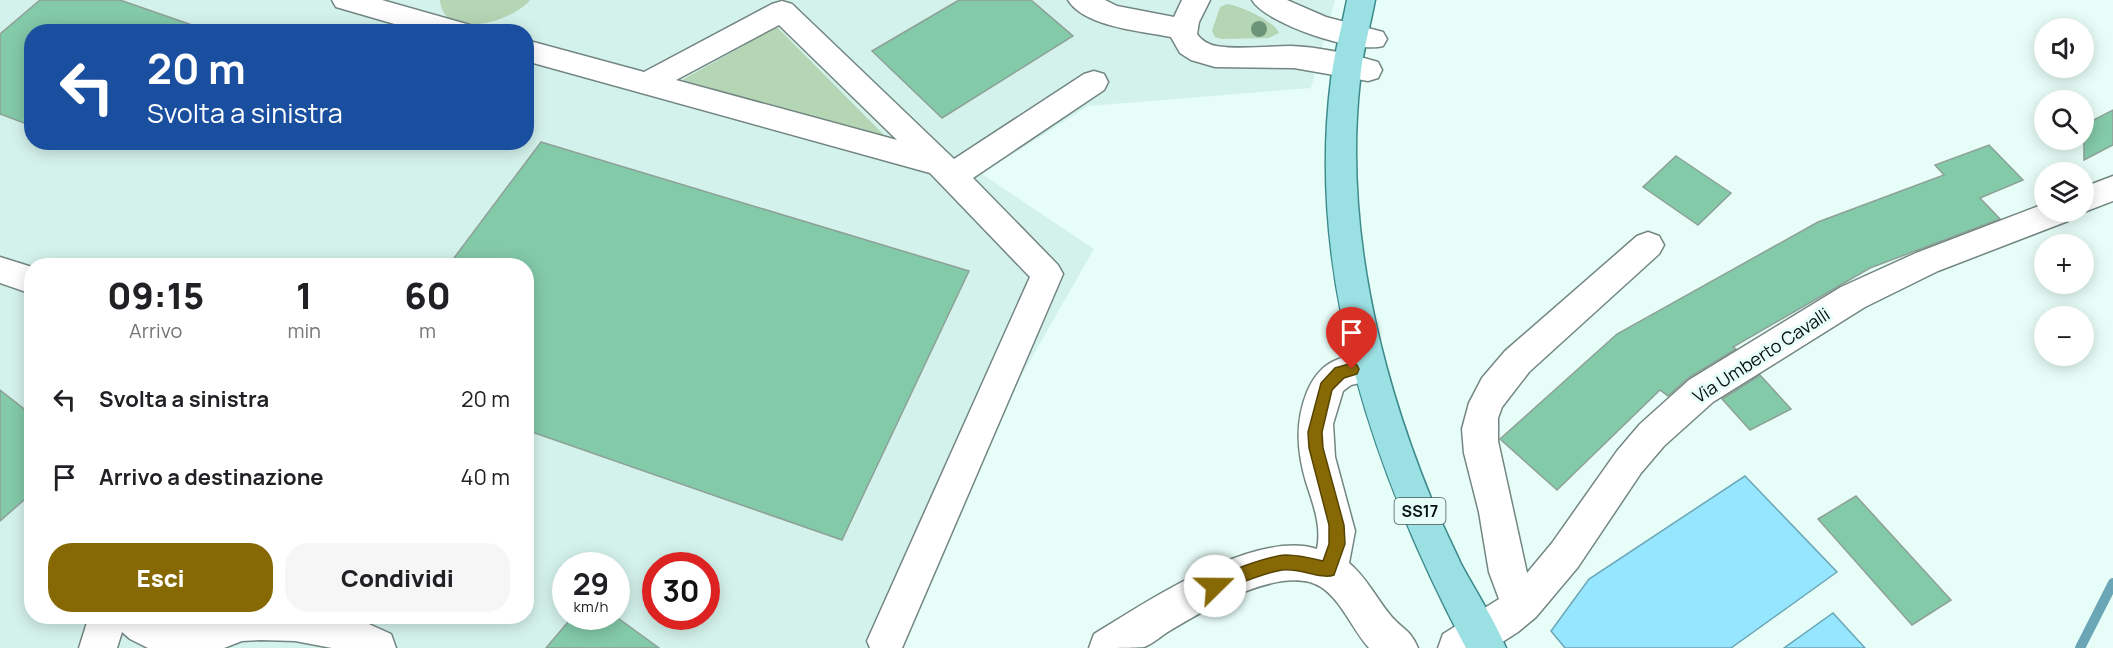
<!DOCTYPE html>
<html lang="it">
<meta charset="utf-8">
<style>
body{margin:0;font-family:Manrope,sans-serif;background:#f6f6f6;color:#202124;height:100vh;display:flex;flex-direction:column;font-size:22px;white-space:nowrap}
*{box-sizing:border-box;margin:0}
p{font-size:20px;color:#757577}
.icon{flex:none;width:33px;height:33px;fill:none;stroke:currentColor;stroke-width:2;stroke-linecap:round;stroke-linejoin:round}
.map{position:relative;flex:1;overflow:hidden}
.side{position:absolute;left:24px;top:258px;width:510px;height:366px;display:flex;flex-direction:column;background:#fff;border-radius:24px;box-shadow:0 3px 15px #0003}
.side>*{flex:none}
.top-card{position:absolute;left:24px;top:24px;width:510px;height:126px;border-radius:24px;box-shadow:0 3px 15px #0003;background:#1a4fa0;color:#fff;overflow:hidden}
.tools{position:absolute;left:2034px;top:18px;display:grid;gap:12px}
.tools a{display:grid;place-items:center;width:60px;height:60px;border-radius:50%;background:#fff;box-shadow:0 3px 15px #0003;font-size:30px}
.speed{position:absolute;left:552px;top:552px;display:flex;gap:12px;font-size:30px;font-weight:700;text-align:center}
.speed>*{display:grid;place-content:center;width:78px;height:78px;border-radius:50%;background:#fff;box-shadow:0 3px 15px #0003;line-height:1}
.speed small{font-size:15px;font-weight:400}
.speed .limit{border:9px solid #d22;background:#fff;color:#111}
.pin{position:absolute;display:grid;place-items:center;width:51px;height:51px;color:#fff;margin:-62px -26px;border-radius:50% 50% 50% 0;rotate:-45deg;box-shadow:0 0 6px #0007}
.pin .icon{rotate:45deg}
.me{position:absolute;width:66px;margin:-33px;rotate:68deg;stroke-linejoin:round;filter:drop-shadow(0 0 4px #0008)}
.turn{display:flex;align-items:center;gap:21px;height:126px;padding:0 24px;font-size:27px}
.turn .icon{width:78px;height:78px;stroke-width:2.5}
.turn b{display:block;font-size:42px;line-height:51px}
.eta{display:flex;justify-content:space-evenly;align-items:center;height:102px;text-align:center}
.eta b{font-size:36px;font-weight:800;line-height:42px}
.action{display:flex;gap:12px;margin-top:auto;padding:12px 24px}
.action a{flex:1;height:69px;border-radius:24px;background:#866905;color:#fff;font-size:24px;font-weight:800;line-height:69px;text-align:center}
.action a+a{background:#f6f6f6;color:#202124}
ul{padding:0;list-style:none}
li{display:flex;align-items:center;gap:18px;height:78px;padding:0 24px}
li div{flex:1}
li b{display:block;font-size:22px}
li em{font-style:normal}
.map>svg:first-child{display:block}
.built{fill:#d4f2ec;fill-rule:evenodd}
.green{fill:#b5d6b5}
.water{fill:#95e6fe;stroke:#6ba6b7;stroke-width:1.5}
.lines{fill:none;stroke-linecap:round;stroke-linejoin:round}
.stream{stroke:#6ba6b7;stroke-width:10}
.building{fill:#83caa9;stroke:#8ea097;stroke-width:1.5}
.minor-casing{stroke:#738682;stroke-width:3}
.major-casing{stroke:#3d8a8d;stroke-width:3}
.minor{fill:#fff;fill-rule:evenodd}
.major{fill:#9be0e3;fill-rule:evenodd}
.tree{fill:#6c9478}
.route{fill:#866905;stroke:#574403;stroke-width:1.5}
.labels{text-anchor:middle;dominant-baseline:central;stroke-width:6;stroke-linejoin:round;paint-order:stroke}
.shield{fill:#e7fdf8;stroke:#4c5856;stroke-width:1.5}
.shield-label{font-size:16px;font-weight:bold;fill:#0a1110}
.street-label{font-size:18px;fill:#0a1110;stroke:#e7fdf8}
</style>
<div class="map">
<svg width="2113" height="648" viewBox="0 0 2113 648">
<rect width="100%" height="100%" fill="#e7fdf8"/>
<!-- built -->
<path class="built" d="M 0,0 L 1335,0 L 1311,88 L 1088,106 L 982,174 L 1094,249 L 945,509 L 878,648 L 0,648 ZM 32,32 L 526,32 L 526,142 L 32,142 ZM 32,266 L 526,266 L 526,616 L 32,616 ZM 566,566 L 616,566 L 616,616 L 566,616 ZM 656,566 L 706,566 L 706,616 L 656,616 Z"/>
<!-- green -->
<path class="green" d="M 440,0 L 530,0 C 513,22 443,42 440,0 Z
M 1227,4 C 1239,5 1276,22 1279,33 L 1269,38 L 1222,39 L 1215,37 L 1212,31 L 1220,7 Z
M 777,27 L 888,139 L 682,80 Z"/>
<!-- water -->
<path class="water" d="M 1745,476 L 1837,572 L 1731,648 L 1565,648 L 1551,631 L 1589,579 Z
M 1833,613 L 1865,648 L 1784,648 Z"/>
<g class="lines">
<!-- stream -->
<path class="stream" d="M 2080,648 L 2113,583"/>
</g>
<!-- building -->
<path class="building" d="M 40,0 L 120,0 L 198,27 L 198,32 L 32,32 L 32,126 L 0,114 L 0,34 Z
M 959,0 L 1031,0 L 1073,36 L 942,118 L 872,51 Z
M 2113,110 L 2113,145 L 2084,160 L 2084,125 Z
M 541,142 L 969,271 L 842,540 L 526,430 L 526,266 L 448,266 Z
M 1989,145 L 2023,180 L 1980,198 L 2000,219 L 1870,268 L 1733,347 L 1736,349 L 1688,378 L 1668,396 L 1660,390 L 1557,490 L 1500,439 L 1617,334 L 1818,222 L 1944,175 L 1935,165 Z
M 1676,156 L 1731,193 L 1698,225 L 1643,187 Z
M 1760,375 L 1791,409 L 1750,430 L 1722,399 Z
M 0,390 L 32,415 L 32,493 L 0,521 Z
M 1856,496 L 1951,600 L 1912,625 L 1818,519 Z
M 573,616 L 615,616 L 659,648 L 546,648 Z"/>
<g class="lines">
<!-- minor casing -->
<g class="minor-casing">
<path id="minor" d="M 332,0 L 382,0 L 470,25 L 474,32 L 422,32 L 336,7 Z
M 1068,0 L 1105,0 L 1117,6 L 1174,17 L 1182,0 L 1210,0 L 1199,22 L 1197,34 C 1201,40 1209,45 1216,46 C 1241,50 1266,46 1291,46 C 1319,47 1351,54 1378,62 L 1382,70 L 1378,78 L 1368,81 L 1294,68 L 1215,67 L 1191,60 L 1180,53 L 1171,37 C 1142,31 1084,27 1068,0 Z
M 1252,0 L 1287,0 L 1326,17 L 1383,32 L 1387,39 L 1383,46 C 1357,54 1266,24 1252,0 Z
M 782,1 L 792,4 L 954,159 L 1084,74 L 1094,71 L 1104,74 L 1108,82 L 1104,90 L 973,178 L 1058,265 L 1063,274 L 902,648 L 870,648 L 867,641 L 1030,277 L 930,173 L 526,61 L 526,40 L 644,72 L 772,4 ZM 779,25 L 897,140 L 676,80 Z
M 2113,176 L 2113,201 L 2084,212 L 2081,212 L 2084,212 L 2084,187 Z
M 2044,204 L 2044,212 L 2073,212 L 2068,221 L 1938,271 L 1865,307 L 1713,402 L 1664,446 L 1641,473 L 1578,567 L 1536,617 L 1518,632 L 1493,648 L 1438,648 L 1443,634 L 1499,599 L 1489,572 L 1479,512 L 1464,453 L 1462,429 L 1469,403 L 1482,378 L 1505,351 L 1637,236 L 1648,232 L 1659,236 L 1664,245 L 1659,254 L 1529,372 L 1502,407 L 1498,418 L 1498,441 L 1527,573 L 1552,543 L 1617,451 L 1640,424 L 1689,380 L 1841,287 L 1916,253 Z
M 0,257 L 32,267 L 32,294 L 0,283 Z
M 1369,353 L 1381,358 L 1386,368 L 1381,378 L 1351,385 L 1343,391 L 1333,424 L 1335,457 L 1355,531 L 1349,563 C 1367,578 1376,598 1391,616 C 1403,630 1410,629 1418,648 L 1369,648 C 1352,629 1342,601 1321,587 C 1282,563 1205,610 1171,630 C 1162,635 1153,644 1144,647 C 1132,648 1102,648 1089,648 L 1094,634 C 1147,602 1254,529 1317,549 C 1322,526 1313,504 1306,482 C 1297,451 1295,422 1307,392 C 1320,362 1338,356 1369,353 Z
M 89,616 L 351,616 L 391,634 L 396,648 L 332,648 L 295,641 L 261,640 L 242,641 L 224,648 L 148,648 L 130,639 L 122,632 L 117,648 L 79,648 Z"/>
</g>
<!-- major casing -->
<g class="major-casing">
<path id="major" d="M 1347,0 L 1375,0 C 1370,27 1362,54 1360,80 C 1344,221 1378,368 1431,498 C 1440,520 1451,542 1461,564 C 1476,592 1494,619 1506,648 L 1466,648 C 1375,476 1306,278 1331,80 C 1334,54 1342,27 1347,0 Z"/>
</g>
<!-- minor -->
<use href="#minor" class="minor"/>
<!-- major -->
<use href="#major" class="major"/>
</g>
<!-- trees -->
<circle class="tree" cx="1259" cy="29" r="8"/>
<!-- route -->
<path class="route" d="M 1352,363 L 1357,365 L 1359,369 L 1357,374 L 1344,378 L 1332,390 L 1322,432 L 1323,448 L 1344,525 L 1345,544 L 1334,575 C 1321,580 1298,567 1282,570 C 1259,574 1237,585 1215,593 L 1209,591 L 1207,586 L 1209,581 C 1227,572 1266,556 1286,555 C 1299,555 1311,558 1323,561 L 1329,544 L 1329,525 L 1309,448 L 1308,432 L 1321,383 L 1335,368 Z"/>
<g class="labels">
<!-- shield labels -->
<rect class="shield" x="1394.5" y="498" width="51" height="26" rx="4.5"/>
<g class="shield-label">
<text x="1420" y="511">SS17</text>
</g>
<!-- street labels -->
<g class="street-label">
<text transform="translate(1761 355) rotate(-33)">Via Umberto Cavalli</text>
</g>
</g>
</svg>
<div class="tools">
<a><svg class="icon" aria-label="sound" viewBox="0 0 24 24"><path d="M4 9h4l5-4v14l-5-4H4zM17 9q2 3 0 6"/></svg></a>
<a><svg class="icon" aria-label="search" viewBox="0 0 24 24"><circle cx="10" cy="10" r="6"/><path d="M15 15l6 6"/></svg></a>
<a><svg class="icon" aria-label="layers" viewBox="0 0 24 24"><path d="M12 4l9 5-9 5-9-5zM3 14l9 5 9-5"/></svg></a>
<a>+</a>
<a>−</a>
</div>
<div class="speed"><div>29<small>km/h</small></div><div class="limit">30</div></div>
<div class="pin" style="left:1352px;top:369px;background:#d93025"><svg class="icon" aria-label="arrive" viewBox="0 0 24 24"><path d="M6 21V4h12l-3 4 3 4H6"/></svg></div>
<svg class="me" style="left:1215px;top:586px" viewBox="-20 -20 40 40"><circle r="19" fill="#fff"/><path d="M0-13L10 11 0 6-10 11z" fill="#866905"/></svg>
<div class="top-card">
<div class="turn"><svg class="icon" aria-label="left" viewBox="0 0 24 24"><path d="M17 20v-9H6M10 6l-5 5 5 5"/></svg><div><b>20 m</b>Svolta a sinistra</div></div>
</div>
<section class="side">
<div class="eta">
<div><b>09:15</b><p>Arrivo</p></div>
<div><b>1</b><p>min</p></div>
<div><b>60</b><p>m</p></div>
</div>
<ul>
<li><svg class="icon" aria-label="left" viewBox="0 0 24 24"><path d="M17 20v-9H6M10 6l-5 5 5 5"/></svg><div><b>Svolta a sinistra</b></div><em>20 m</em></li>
<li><svg class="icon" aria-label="arrive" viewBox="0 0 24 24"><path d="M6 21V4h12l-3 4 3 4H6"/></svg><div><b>Arrivo a destinazione</b></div><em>40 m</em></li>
</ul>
<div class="action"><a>Esci</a><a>Condividi</a></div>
</section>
</div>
